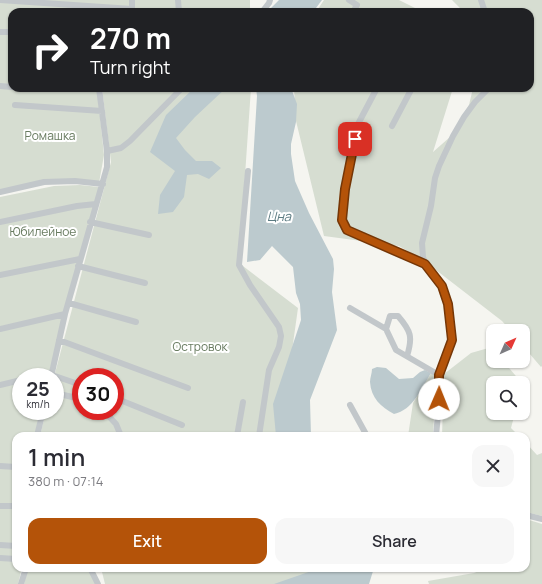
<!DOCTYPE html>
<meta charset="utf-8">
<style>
body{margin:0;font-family:Manrope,sans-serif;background:#f7f7f7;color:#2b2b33;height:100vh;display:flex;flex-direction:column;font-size:15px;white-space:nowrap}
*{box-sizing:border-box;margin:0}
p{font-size:13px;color:#7c7c81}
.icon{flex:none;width:22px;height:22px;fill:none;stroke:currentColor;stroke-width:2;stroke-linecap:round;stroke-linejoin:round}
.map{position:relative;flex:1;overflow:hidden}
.sheet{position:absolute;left:12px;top:432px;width:518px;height:140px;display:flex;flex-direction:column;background:#fff;border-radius:12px;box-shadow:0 1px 3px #0004}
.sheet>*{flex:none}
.top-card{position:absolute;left:8px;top:8px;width:526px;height:84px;border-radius:12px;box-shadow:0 1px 3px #0004;background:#202124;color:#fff;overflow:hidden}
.needle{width:26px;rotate:45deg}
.controls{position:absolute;left:486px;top:324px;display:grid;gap:8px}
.controls a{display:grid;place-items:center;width:44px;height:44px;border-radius:8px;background:#fff;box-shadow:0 1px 3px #0004;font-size:20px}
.speed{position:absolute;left:12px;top:368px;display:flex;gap:8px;font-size:20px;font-weight:700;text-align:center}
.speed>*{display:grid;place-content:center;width:52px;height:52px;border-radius:50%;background:#fff;box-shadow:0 1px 3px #0004;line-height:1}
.speed small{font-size:10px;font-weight:400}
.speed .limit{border:6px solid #d22;background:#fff;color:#111}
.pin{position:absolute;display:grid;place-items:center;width:34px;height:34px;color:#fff;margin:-17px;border-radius:8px;box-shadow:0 2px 6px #0006}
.me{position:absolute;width:44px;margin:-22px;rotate:1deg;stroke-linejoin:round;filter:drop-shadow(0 0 3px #0008)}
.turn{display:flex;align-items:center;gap:14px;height:84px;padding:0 16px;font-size:18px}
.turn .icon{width:52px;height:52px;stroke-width:2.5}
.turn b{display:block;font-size:28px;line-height:34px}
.round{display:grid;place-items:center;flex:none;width:42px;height:42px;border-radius:12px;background:#f7f7f7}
.headline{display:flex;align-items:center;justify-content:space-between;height:68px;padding:0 16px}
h1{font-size:24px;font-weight:600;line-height:30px}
.button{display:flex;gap:8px;margin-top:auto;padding:8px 16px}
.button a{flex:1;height:46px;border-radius:12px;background:#b45309;color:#fff;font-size:16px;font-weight:600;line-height:46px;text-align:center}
.button a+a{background:#f7f7f7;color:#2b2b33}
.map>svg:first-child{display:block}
.green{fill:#d6ddd1;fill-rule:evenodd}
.water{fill:#bccace}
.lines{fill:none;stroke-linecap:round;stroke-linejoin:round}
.minor{stroke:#c2c7ca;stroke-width:6}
.route-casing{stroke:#753606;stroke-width:10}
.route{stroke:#b45309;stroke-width:7}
.labels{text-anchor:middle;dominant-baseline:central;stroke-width:4;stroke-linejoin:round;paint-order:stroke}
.park-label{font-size:12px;fill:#687b60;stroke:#fff}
.water-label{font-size:13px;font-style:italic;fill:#5c7b82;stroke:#fff}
</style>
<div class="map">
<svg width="542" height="584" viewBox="0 0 542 584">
<rect width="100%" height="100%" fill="#f5f5f0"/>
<!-- green -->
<path class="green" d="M 0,0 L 131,0 L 131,12 L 12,12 L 12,31 L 0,30 Z
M 134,0 L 250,0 L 250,12 L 134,12 Z
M 324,0 L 399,0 L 423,12 L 316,12 Z
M 452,0 L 542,0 L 542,366 L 541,367 L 523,346 L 523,331 L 511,331 L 502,321 L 423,260 L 399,246 L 324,236 L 296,121 L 294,88 L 453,88 L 433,152 L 450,137 L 469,105 L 473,88 L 530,88 L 530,12 L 464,12 Z
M 0,33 L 12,33 L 12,88 L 97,88 L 104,155 L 99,183 L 54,182 L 0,193 Z
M 102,88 L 251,88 L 239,263 L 298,308 L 280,436 L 40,436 L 46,411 L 55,411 L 54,377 L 111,162 ZM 81,377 L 115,377 L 115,411 L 81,411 Z
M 80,185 L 99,187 L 48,377 L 21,377 L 21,411 L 40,411 L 35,436 L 16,436 L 16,568 L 22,568 L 18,584 L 0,584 L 0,197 L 54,186 Z
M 492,347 L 493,349 L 493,361 L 503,361 L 521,382 L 521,383 L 493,383 L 493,413 L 515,413 L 511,428 L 519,436 L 442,436 L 444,374 L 471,353 Z
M 431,373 L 435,376 L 436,380 L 433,436 L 408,436 L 413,403 Z
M 526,443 L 537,455 L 542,453 L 542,516 L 526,512 Z
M 526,519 L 542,524 L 542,584 L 429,584 L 428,581 L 474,573 L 487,568 L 526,568 Z
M 28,568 L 90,568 L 97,584 L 24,584 Z
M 101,568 L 316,568 L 315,575 L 288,584 L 105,584 Z"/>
<!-- water -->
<path class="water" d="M 279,0 L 322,0 L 313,12 L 267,12 Z
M 194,88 L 226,88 L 195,117 L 176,138 L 185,150 L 196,161 L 212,161 L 221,168 L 209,179 L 198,174 L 187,175 L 184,197 L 173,212 L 158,214 L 160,195 L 175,171 L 150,152 L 166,115 Z
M 256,88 L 291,88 L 297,104 L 296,122 L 291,144 L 291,154 L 295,181 L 309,213 L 333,259 L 334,269 L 332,292 L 337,330 L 310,400 L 311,436 L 276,436 L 273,404 L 301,320 L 300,304 L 296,293 L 293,267 L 272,246 L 260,260 L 247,262 L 257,96 Z
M 377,367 L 386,368 L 399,379 L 413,378 L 420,372 L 425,370 L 431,373 C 421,389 413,410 394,414 C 381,407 371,398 370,382 C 370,378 372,373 372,369 Z
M 320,568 L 374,568 L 369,584 L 274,584 Z"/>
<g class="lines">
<!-- minor -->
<path class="minor" d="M 0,0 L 132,9
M 132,0 L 132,12
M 178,0 L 179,12
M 349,0 L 357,5 L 353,12
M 481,0 L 485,12
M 262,12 L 269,3 L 270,0
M 0,32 L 12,32
M 0,86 L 12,87
M 377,88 L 358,124 L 345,189 L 342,220 L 347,230 L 425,264
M 15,105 L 102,111
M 392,126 L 412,88
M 107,151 L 121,148 L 130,141 L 182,88
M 248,171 L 239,265 L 250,285 L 279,327 L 281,336 L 279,347 L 269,370 L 259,436
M 0,192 L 44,182 L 75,181 L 103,184
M 0,222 L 77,206 L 96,204
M 90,222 L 149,235
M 78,266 L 145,283
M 0,275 L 80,259
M 69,303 L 136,322
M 350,308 L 386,329
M 0,329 L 65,314
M 59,340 L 188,388
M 407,356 C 413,337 411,331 398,316 L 390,316 L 386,329 L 396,350 L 439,375
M 52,375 L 81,385
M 33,377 L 52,373
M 51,377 L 65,314 L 107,167 L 107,151 L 99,88
M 0,385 L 21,380
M 55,393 L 81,399
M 115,398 L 182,425
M 350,405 L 367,436
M 104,411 L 116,424 L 121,436
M 37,436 L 43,411
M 237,436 L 243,402
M 436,436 L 438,414 L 439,375 L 452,340 L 450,318 L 445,292 L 436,278 L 426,266 L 423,257 L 422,243 L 431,206 L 435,178 L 439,166 L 453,136 L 464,117 L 475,102 L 489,88
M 0,466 L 16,467
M 0,506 L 16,506
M 526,515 L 542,519
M 0,545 L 16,546
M 0,558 L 16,559
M 90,568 L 98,584
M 21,584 L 26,568"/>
</g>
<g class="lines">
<!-- route casing -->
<g class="route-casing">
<path id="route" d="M 355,139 L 345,189 L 342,220 L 347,230 L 425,264 L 442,286 L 448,304 L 452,340 L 439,375 L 439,399"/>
</g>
<!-- route -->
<use href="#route" class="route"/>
</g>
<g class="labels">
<!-- park labels -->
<g class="park-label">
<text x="50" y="135">Ромашка</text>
<text x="43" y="231">Юбилейное</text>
<text x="200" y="346">Островок</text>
</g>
<!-- water labels -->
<g class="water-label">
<text x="279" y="216">Цна</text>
</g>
</g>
</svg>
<div class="controls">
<a><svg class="needle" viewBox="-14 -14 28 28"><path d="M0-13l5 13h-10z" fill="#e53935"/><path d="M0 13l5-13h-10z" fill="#7c7c81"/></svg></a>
<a><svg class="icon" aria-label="search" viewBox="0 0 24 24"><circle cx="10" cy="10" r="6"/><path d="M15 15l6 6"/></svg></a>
</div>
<div class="speed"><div>25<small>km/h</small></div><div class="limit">30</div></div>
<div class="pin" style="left:355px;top:139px;background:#d93025"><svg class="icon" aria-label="arrive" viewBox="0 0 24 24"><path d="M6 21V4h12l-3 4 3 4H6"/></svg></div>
<svg class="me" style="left:439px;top:399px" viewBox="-20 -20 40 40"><circle r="19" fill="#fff"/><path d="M0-13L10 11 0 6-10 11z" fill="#b45309"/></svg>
<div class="top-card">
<div class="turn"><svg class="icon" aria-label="right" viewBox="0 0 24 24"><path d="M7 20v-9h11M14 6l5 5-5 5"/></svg><div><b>270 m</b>Turn right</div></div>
</div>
<section class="sheet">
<div class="headline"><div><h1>1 min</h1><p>380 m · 07:14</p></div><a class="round"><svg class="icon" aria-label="close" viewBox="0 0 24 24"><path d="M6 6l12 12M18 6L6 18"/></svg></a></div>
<div class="button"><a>Exit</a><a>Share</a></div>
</section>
</div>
